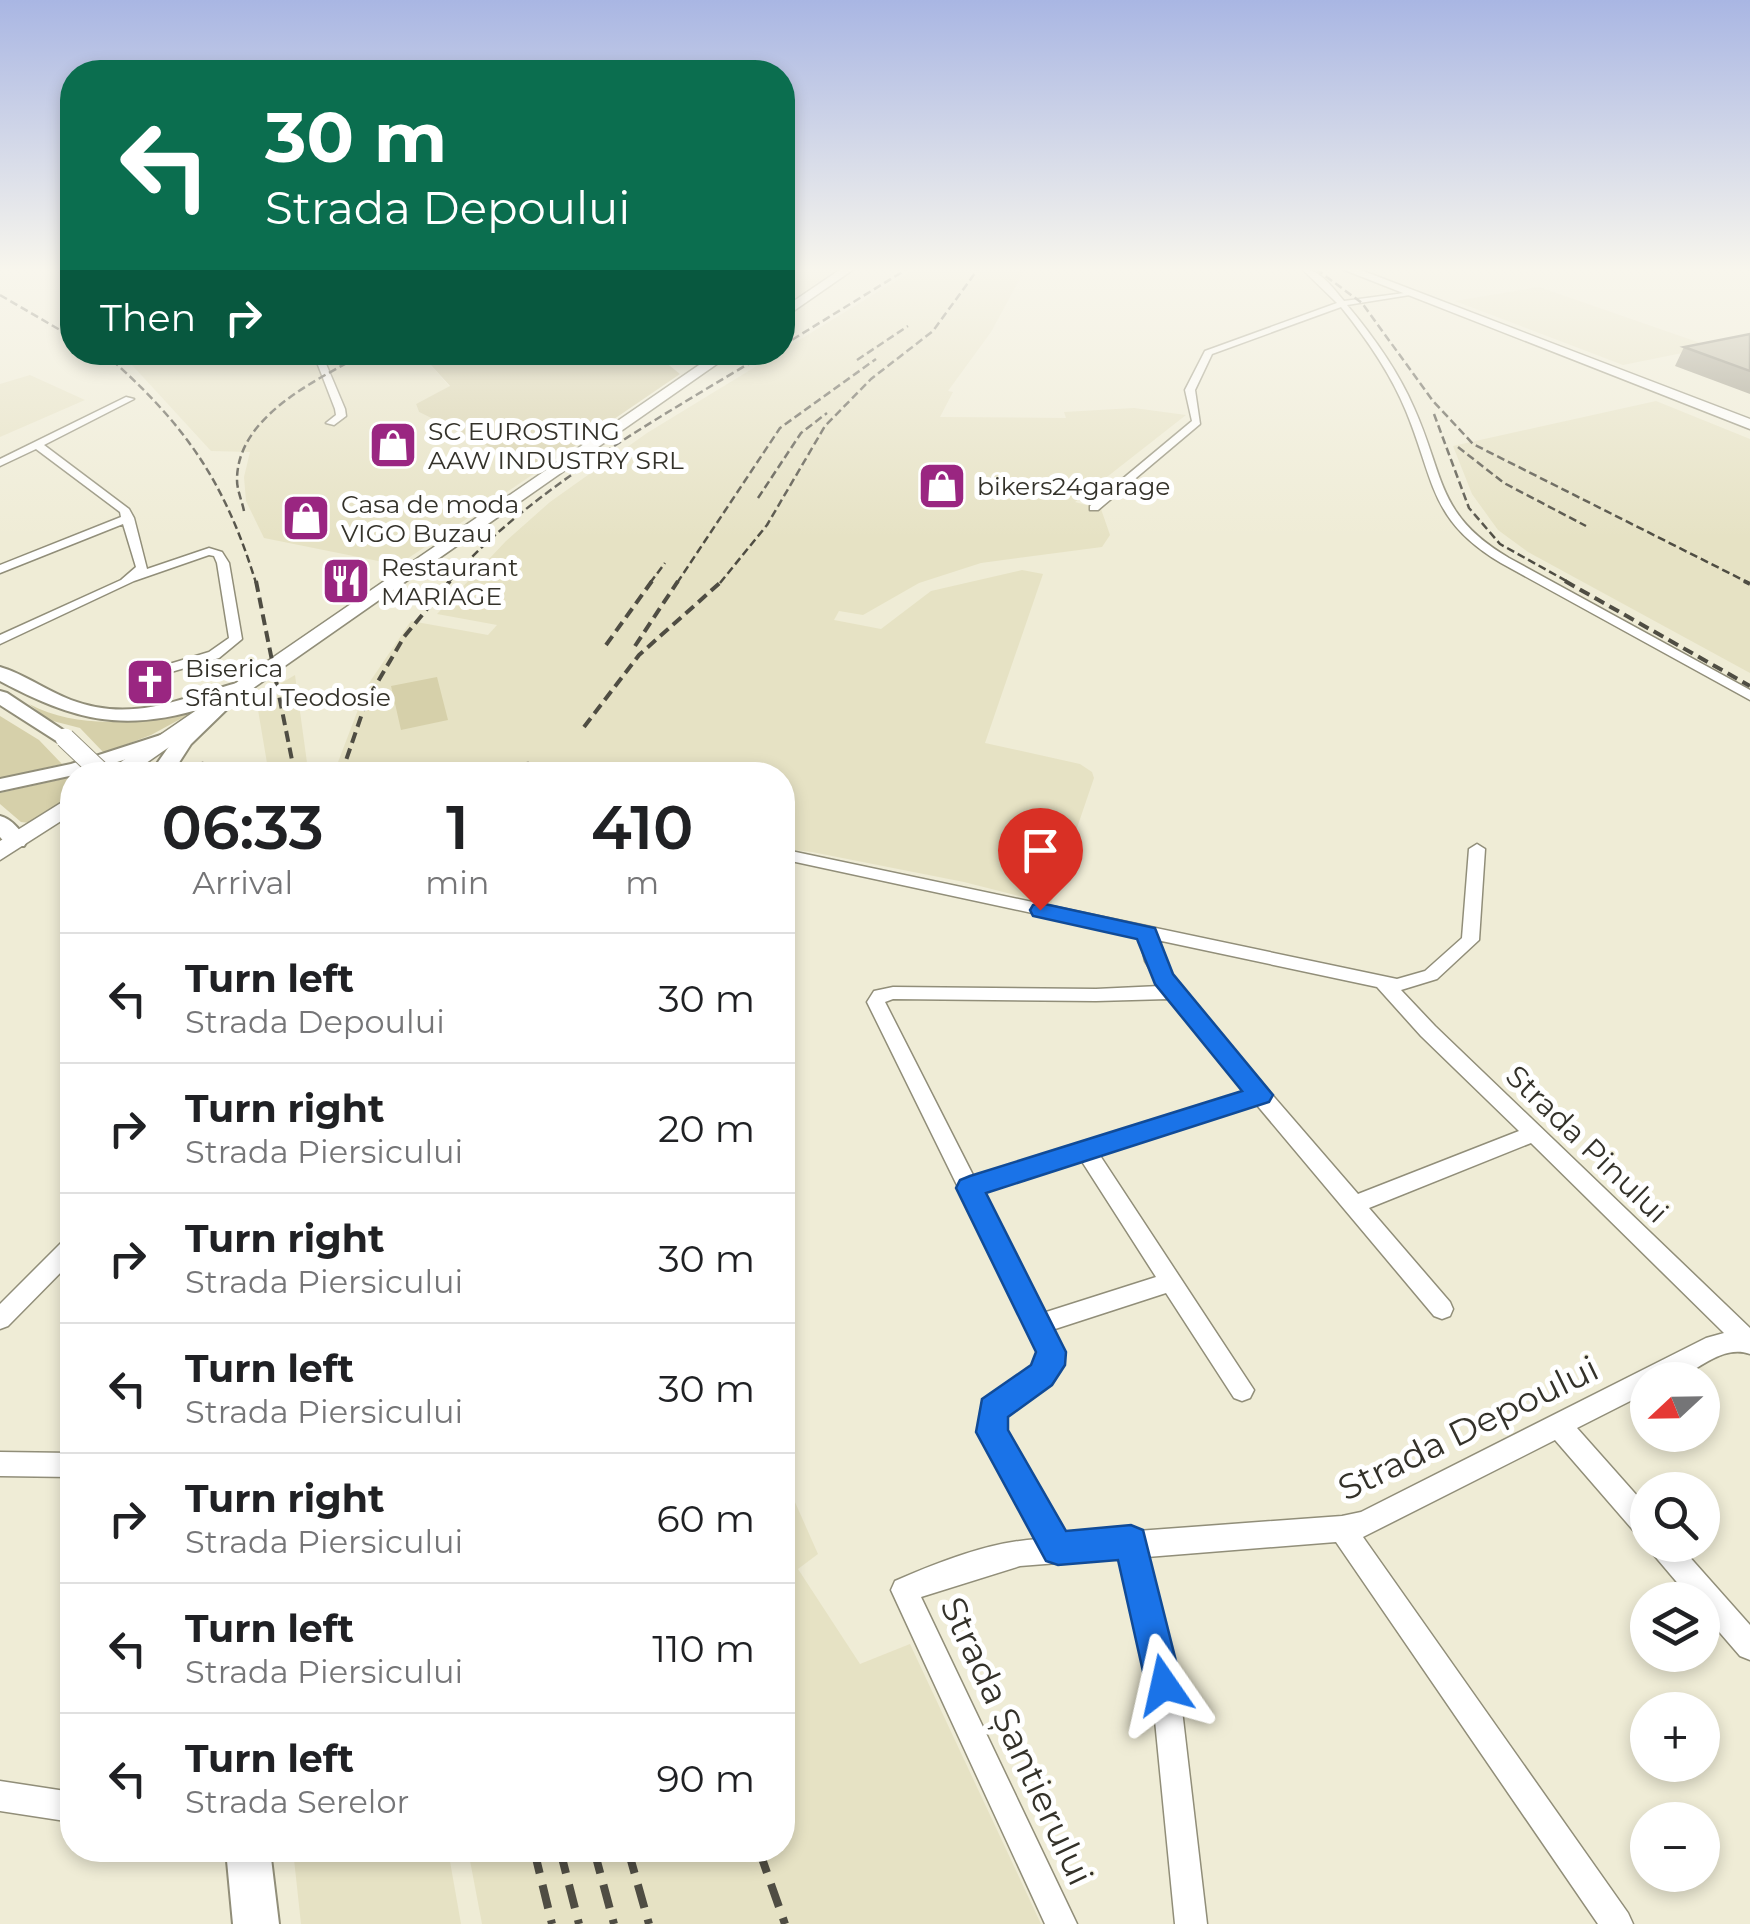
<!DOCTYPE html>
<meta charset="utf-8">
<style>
body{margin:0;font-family:Montserrat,sans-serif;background:#f2f2f2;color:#202124;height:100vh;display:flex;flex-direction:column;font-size:38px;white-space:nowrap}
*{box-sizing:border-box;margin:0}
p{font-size:32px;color:#757577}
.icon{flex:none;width:55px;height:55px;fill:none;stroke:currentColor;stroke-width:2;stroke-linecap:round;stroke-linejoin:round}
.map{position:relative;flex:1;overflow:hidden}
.details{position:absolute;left:60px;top:762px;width:735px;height:1100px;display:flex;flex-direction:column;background:#fff;border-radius:40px;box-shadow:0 5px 15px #0003}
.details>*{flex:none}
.guide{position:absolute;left:60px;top:60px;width:735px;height:305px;border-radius:40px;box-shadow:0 5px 15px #0003;background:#0b6e4f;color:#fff;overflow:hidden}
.needle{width:65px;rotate:248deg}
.fabs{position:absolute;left:1630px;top:1362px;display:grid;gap:20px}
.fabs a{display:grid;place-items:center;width:90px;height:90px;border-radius:50%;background:#fff;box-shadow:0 5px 15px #0003;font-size:50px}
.pin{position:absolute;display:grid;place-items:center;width:85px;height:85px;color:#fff;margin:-102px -42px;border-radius:50% 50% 50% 0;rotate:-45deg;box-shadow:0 0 10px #0007}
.pin .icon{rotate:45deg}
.me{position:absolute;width:110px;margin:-55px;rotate:349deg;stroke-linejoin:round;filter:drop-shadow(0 0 8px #0008)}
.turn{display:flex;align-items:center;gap:35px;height:210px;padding:0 40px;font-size:45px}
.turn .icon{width:130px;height:130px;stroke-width:2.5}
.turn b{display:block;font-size:70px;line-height:85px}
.then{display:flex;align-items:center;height:95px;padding:0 40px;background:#0003;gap:20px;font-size:38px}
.eta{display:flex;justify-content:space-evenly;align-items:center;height:170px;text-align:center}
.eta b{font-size:60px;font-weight:600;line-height:70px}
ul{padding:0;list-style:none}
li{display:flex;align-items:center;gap:30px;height:130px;padding:0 40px;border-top:2px solid #e0e0e0}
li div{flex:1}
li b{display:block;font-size:38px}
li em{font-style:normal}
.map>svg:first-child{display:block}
.built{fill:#e6e2c4}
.green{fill:#d6d0aa}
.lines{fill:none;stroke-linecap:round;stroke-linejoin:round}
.street-casing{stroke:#918e79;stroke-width:3}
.secondary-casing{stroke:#918e79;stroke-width:4}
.primary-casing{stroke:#918e79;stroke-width:3}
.street{fill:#fff;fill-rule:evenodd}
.secondary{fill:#fff;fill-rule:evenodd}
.primary{fill:#fff;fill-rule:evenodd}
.rail-far2{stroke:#4f4d43;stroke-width:2.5;stroke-dasharray:8 4;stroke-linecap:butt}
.rail-far1{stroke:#4f4d43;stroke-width:4;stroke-dasharray:11 6;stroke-linecap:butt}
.rail{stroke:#4f4d43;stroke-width:8;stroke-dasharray:24 12;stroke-linecap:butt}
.secondary-bridge-casing{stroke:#918e79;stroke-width:21;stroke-linecap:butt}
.secondary-bridge{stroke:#fff;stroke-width:19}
.wall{fill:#9b9786}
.building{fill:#b4b09c;stroke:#7e7b6d;stroke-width:2.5}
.route{fill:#1a73e8;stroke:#114b97;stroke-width:2.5}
.labels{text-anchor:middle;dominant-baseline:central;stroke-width:10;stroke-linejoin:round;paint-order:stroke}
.far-poi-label{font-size:25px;fill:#34322a;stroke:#fff;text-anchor:start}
.street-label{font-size:30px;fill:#34322a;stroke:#fff}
.near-street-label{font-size:35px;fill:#34322a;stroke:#fff}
</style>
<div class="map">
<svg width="1750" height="1924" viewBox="0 0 1750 1924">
<rect width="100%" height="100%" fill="#efecd6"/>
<!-- built -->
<path class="built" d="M 783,269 L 837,269 L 783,306 Z
M 915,269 L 1025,269 L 991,332 L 948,391 L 953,392 L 940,417 L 1066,418 L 1064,412 L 1134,408 L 1186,415 L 1075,502 L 1101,509 L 1110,535 L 1102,547 L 981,563 L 919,583 L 863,615 L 839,611 L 834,620 L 881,629 L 931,591 L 1022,570 L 1043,574 L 985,743 L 1080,764 L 1092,772 L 1094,778 L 1051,904 L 964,882 L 812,852 L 794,850 L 783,877 L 782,775 L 269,775 L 256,698 L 295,675 L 308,770 L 335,770 L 367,686 L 411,621 L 488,635 L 497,625 L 437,614 L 506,541 L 550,502 L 647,433 Z
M 1539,287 L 1712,347 L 1623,365 L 1455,301 Z
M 121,353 L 420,353 L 450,387 L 416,404 L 419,412 L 538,471 L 398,565 L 264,538 L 246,501 L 244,477 L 250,452 L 211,451 Z
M 30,375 L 85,400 L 0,437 L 0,384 Z
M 1656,401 L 1750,439 L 1750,673 L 1528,552 L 1498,530 L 1472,494 L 1453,446 Z
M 783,1475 L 818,1554 L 798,1569 L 860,1664 L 910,1644 L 1041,1924 L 482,1924 L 468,1850 L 782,1850 Z
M 293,1850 L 448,1850 L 461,1924 L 301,1924 Z"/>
<!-- green -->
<path class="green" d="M 420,353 L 654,353 L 680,374 L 538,471 L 419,412 L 416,404 L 450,386 Z
M 437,677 L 448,720 L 401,730 L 391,686 Z
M 29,704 C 80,731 142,722 197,710 L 151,735 L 104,753 L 80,728 L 49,720 Z
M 0,716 L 39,740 L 62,764 L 0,778 Z
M 72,777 L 72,794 L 30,823 L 21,822 L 0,804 L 0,793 Z"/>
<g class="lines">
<!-- street casing -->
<g class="street-casing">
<path id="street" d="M 1302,269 C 1320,269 1333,288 1344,301 L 1412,292 L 1416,294 L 1347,305 C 1373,336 1398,371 1414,408 C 1445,477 1436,515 1509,558 L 1750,690 L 1750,700 L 1501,563 C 1429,520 1435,481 1406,411 C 1391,374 1366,338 1341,307 L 1212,354 L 1195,390 L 1200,424 L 1098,510 L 1090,510 L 1090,506 L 1192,421 L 1185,390 L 1205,351 L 1337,303 Z
M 313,352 L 321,352 L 345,409 L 346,416 L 334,425 L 326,423 L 336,415 L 335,409 Z
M 126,397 L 134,399 L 44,445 L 129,509 L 134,518 L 147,569 L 209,548 L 222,552 L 229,563 L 242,639 L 219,658 L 171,672 L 166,671 L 166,665 L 209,652 L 229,638 L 217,563 L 214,556 L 209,555 L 134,581 L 0,644 L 0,635 L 121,580 L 136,567 L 123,524 L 0,573 L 0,565 L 121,517 L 120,512 L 36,449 L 0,466 L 0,459 Z
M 1477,844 L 1485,849 L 1479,940 L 1437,979 L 1401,990 L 1435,1026 L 1750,1328 L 1750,1354 C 1721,1344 1699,1372 1673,1379 C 1665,1381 1655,1380 1648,1380 L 1648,1392 L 1577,1428 L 1648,1508 L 1648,1541 L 1639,1537 L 1555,1440 L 1363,1537 L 1628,1913 L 1633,1924 L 1598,1924 L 1336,1542 L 1147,1557 L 1182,1710 L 1207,1924 L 1175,1924 L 1154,1710 L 1121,1558 L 1020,1566 L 921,1597 L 1077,1924 L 1045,1924 L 891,1590 L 895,1581 C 939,1562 989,1542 1038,1539 L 980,1432 C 980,1382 1026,1389 1039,1352 L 867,1002 L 874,991 L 893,987 L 1096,989 L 1160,986 L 1145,961 L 1139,936 L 791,861 L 783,856 L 791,851 L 1397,979 L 1425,971 L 1462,938 L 1469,849 ZM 1157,940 L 1377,987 L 1421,1036 L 1519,1131 L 1358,1194 L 1179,987 L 1163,961 ZM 893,999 L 1096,1001 L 1168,999 L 1246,1092 L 974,1177 L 885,1002 ZM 1256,1104 L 1434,1316 L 1442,1319 L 1450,1316 L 1453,1309 L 1450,1302 L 1369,1208 L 1531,1143 L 1724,1333 L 1706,1338 L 1361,1512 L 1342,1516 L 1137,1531 L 1131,1529 L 1123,1532 L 1065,1537 L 1004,1430 L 1006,1415 C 1030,1391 1052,1388 1063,1352 L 1052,1330 L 1166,1293 L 1234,1398 L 1242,1401 L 1250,1398 L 1254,1390 L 1099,1154 ZM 1081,1160 L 1156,1277 L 1043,1313 L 982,1192 Z
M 72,1238 L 72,1261 L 8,1326 L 0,1329 L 0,1304 L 64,1240 Z
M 0,1452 L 72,1453 L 72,1477 L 0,1476 Z
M 1649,1545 L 1679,1545 L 1750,1625 L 1750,1660 L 1740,1656 L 1702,1612 L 1702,1600 L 1692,1600 L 1653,1554 Z
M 0,1781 L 72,1792 L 72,1822 L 0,1811 Z"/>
</g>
<!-- secondary casing -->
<g class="secondary-casing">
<path id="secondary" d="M 0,667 C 24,674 47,691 71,700 C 134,724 183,697 244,681 L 254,687 L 220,703 L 228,708 L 191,744 L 171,775 L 149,775 L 170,745 L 83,773 L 0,791 L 0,779 L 71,764 L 167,733 L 175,736 L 207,707 C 124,733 75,721 0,681 Z
M 0,691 L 7,693 L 75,738 L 72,742 L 58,742 L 0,705 Z
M 0,816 C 12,819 21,831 27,841 L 24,846 L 8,846 L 0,837 Z
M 226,1850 L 270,1850 L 279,1924 L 233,1924 Z"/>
</g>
<!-- primary casing -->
<g class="primary-casing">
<path id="primary" d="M 841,269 L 854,269 L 782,319 L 782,309 Z
M 1342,269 L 1358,269 L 1750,419 L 1750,429 Z
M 718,352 L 734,352 L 129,775 L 102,775 Z
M 72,796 L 72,814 L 0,860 L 0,841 Z"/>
</g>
<!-- street -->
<use href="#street" class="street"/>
<!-- secondary -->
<use href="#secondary" class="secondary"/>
<!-- primary -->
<use href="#primary" class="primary"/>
<!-- rail-far2 -->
<path class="rail-far2" d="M 1316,269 L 1362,303 L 1433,401 L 1473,444 L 1749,583
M 0,295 L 72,337
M 782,346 L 907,269
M 103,352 C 184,423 224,479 256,583
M 857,360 L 908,326
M 1434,414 L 1469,508 L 1500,544 L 1570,583
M 1458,447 L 1504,483 L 1586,526
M 758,498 L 801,433 L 827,413
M 244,511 C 242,501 237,490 237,480 C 237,415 319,379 367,352
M 448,583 C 527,490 664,415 768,352
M 650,583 L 665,563
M 677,583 L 780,428 L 876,359
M 720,583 L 767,525 L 825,426 L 871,379 L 933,331 L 978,269"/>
<!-- rail-far1 -->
<path class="rail-far1" d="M 256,581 L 295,775
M 1565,581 L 1750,686
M 1744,581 L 1750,584
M 606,645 L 652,581
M 635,646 L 678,581
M 584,727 L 639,655 L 722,581
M 341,775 L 366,702 L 404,637 L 450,581"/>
<!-- rail -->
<path class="rail" d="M 534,1850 L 552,1924
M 560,1850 L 579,1924
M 594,1850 L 614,1924
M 628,1850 L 649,1924
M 759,1850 L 785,1924"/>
<!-- secondary-bridge casing -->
<g class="secondary-bridge-casing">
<path id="secondary-bridge" d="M 65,738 L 104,775"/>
</g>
<!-- secondary-bridge -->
<use href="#secondary-bridge" class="secondary-bridge"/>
</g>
<!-- wall -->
<path class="wall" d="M 1750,334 L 1750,394 L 1675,366 L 1684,347 Z"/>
<!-- building -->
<path class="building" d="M 1750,334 L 1750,371 L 1684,347 Z
M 202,763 L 202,775 L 165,775 L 165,772 Z
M 527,763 L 524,775 L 468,775 Z"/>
<!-- sky -->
<linearGradient id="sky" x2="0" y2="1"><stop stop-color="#a9b6e3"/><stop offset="0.5" stop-color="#f8f6ed"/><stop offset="1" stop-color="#f8f6ed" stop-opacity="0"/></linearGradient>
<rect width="1750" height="539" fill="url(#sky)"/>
<!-- route -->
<path class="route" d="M 1040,903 L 1155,928 L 1173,974 L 1273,1095 L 1269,1102 L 986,1193 L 1066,1352 L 1065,1365 L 1052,1385 L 1008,1417 L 1008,1430 L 1066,1531 L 1131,1525 L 1143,1530 L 1182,1685 L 1177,1698 L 1164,1703 L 1151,1698 L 1146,1685 L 1118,1560 L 1058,1565 L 1046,1561 L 976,1432 L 982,1399 L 1031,1365 L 1036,1352 L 956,1188 L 960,1180 L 970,1176 L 1242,1091 L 1155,984 L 1137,939 L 1033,916 L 1030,910 L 1033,905 Z"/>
<!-- icons -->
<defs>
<g id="shop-square" transform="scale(2.5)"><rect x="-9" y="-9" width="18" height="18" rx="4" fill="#9a2681" stroke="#fff"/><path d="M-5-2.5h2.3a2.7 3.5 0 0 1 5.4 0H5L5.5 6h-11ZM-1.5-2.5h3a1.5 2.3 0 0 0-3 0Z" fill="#fff"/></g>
<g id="restaurant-square" transform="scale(2.5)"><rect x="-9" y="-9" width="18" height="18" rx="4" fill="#9a2681" stroke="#fff"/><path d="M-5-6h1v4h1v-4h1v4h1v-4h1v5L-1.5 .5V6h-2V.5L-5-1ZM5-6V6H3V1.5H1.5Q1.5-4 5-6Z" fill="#fff"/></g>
<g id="church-square" transform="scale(2.5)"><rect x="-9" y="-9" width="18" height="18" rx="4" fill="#9a2681" stroke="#fff"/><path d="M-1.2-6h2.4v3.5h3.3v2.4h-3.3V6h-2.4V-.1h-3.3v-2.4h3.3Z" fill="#fff"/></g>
</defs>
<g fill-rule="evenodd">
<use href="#shop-square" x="393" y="445"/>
<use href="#shop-square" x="942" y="486"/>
<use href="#shop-square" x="306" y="518"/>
<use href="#restaurant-square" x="346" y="581"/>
<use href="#church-square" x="150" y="682"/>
</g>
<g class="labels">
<!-- far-poi labels -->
<g class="far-poi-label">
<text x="428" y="431">SC EUROSTING<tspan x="428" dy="29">AAW INDUSTRY SRL</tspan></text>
<text x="977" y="486">bikers24garage</text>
<text x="341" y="504">Casa de moda<tspan x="341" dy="29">VIGO Buzau</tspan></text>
<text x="381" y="567">Restaurant<tspan x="381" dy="29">MARIAGE</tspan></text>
<text x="185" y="668">Biserica<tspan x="185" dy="29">Sfântul Teodosie</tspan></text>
</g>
<!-- street labels -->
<g class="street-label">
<text transform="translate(1587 1144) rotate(44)">Strada Pinului</text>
</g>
<!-- near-street labels -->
<g class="near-street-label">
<text transform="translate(1468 1428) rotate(-26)">Strada Depoului</text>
<text transform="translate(1017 1741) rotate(65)">Strada Șantierului</text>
</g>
</g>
</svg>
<div class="fabs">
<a><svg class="needle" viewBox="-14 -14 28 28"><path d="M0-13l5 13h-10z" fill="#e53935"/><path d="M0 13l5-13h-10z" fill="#757577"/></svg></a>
<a><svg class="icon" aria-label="search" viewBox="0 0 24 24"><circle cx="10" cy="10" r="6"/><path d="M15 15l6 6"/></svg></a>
<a><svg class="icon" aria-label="layers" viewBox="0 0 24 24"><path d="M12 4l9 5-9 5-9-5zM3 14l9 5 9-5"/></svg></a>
<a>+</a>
<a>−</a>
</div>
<div class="pin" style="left:1040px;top:910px;background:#d93025"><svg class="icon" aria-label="arrive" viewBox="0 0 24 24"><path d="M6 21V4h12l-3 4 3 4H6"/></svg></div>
<svg class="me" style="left:1164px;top:1685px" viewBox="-20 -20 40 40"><path d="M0-17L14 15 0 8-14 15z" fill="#1a73e8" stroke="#fff" stroke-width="4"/></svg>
<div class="guide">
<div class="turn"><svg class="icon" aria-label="left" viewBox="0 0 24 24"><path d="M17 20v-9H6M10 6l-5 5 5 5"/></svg><div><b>30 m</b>Strada Depoului</div></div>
<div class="then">Then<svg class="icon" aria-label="right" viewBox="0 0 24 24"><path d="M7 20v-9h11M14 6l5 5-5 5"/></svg></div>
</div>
<section class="details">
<div class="eta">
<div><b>06:33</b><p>Arrival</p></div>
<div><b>1</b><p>min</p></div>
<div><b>410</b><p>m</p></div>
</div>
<ul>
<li><svg class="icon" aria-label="left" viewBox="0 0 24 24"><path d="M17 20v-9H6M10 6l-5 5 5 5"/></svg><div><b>Turn left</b><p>Strada Depoului</p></div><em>30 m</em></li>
<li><svg class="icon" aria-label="right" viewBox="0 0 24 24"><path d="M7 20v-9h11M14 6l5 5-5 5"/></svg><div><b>Turn right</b><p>Strada Piersicului</p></div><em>20 m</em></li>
<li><svg class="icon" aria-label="right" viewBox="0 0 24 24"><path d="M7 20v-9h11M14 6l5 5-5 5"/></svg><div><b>Turn right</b><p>Strada Piersicului</p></div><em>30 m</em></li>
<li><svg class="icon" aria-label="left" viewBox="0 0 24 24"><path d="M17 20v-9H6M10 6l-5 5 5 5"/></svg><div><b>Turn left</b><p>Strada Piersicului</p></div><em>30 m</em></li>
<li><svg class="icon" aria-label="right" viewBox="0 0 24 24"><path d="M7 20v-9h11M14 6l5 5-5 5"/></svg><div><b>Turn right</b><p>Strada Piersicului</p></div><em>60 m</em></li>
<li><svg class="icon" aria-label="left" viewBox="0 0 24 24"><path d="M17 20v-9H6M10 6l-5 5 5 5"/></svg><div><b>Turn left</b><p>Strada Piersicului</p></div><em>110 m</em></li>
<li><svg class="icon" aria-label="left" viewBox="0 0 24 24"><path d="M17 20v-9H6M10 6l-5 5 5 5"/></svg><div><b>Turn left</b><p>Strada Serelor</p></div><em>90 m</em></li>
</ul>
</section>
</div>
